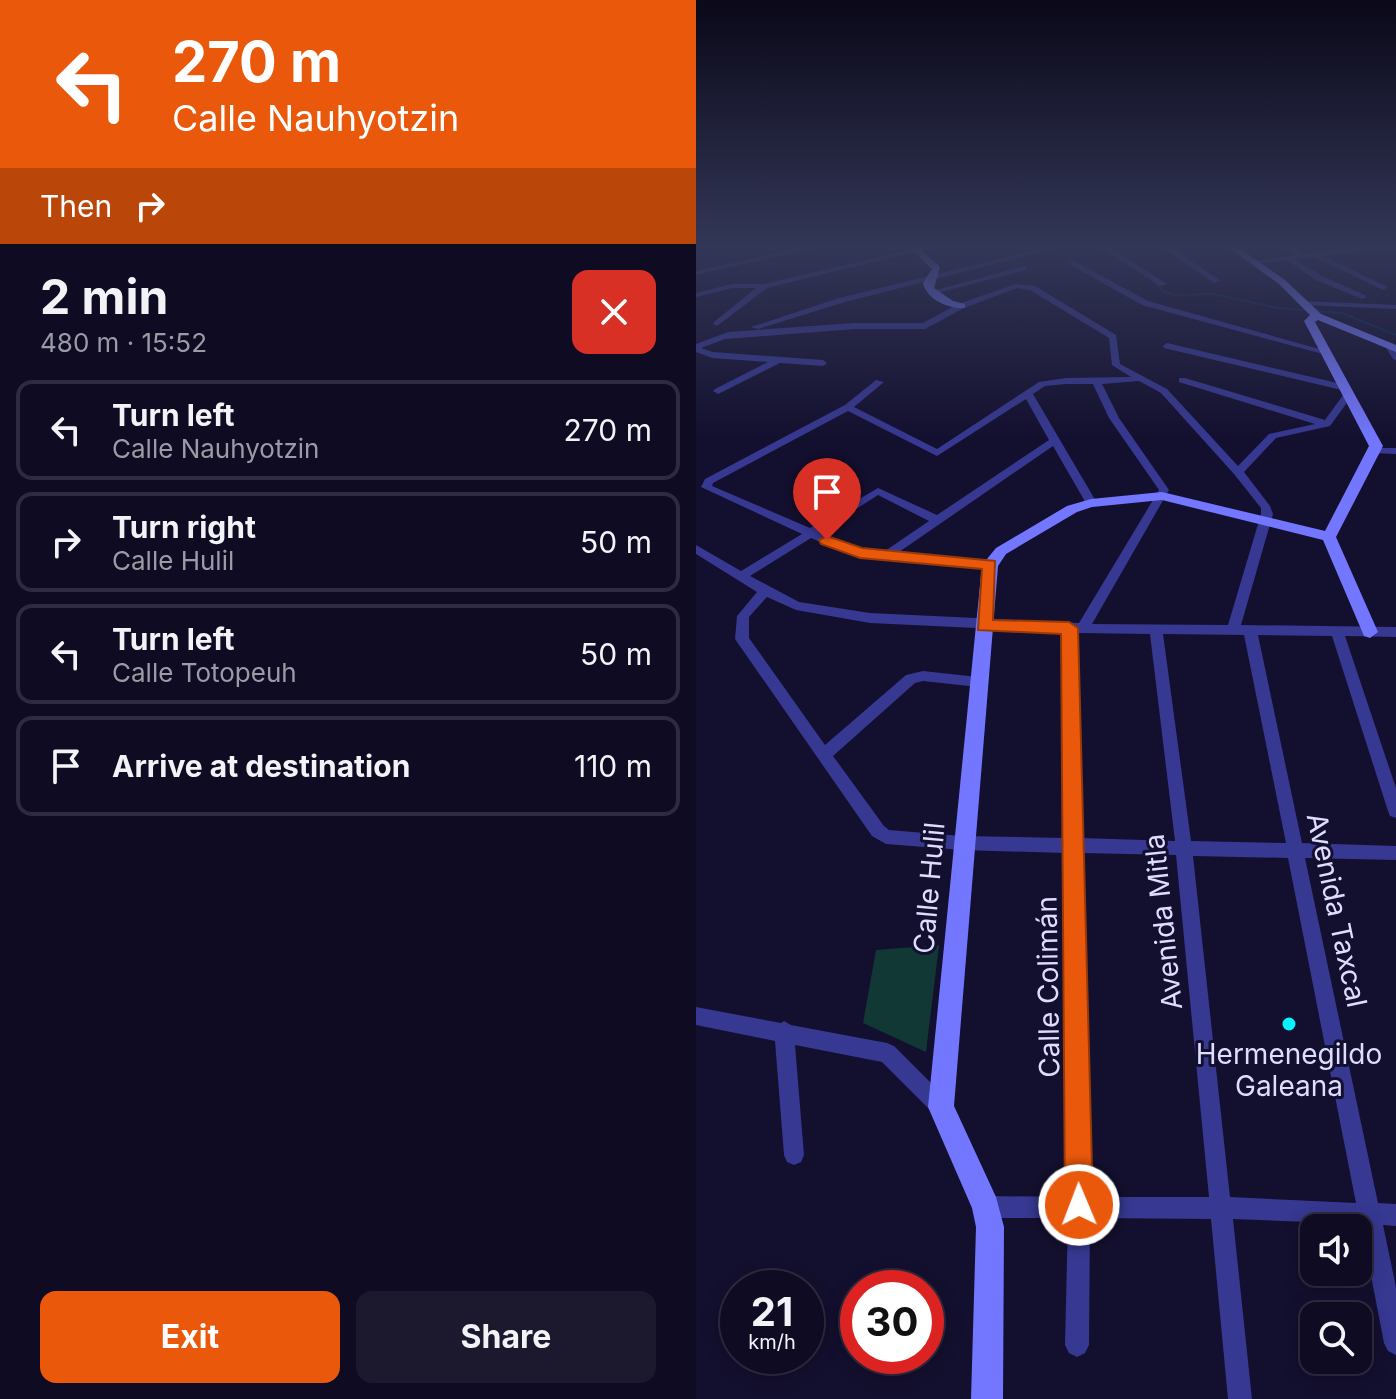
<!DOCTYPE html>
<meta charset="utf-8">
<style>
body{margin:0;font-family:Inter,sans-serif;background:#1c192f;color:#f1f3f6;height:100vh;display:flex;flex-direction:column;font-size:30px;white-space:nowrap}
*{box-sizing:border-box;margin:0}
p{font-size:26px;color:#9b9ba5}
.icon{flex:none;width:44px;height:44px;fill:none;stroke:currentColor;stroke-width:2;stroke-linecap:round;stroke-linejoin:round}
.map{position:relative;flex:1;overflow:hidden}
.details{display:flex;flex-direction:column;background:#0e0b22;width:696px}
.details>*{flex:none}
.hud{background:#ea580c;color:#fff;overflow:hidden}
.tools{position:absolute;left:604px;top:1214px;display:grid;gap:16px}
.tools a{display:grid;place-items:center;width:72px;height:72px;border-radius:16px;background:#0e0b22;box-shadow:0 4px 20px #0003,0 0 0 2px #2e2b40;font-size:40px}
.speed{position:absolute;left:24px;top:1270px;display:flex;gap:16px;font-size:40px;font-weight:700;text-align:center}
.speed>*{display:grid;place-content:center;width:104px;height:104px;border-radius:50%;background:#0e0b22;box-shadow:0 4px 20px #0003,0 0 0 2px #2e2b40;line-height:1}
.speed small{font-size:20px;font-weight:400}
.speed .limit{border:12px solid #d22;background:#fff;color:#111}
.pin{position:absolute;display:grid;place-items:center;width:68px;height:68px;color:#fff;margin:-82px -34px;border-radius:50% 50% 50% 0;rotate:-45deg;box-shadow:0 0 8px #0007}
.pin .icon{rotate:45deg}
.me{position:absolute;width:88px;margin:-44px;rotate:359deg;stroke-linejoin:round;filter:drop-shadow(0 0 6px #0008)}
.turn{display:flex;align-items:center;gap:28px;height:168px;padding:0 40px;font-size:36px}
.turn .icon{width:104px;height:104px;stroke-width:2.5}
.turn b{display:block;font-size:56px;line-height:68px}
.then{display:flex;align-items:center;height:76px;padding:0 40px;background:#0003;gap:16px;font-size:30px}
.round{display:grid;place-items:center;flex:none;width:84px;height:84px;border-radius:16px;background:#1c192f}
.headline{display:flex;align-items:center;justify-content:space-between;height:136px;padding:0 40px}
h1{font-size:48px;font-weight:700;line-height:60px}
.action{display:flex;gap:16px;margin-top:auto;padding:16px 40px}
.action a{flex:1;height:92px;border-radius:16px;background:#ea580c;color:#fff;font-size:32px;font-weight:700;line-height:92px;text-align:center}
.action a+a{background:#1c192f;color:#f1f3f6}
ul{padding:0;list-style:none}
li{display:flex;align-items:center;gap:24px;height:100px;margin:0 16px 12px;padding:0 24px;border:4px solid #2e2b40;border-radius:16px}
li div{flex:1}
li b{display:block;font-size:30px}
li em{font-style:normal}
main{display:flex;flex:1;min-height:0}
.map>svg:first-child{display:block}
.green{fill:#113835}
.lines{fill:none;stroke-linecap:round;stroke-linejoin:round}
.stream{stroke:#082854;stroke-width:2}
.street{fill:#363891;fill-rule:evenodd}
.secondary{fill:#7377ff;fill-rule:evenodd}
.route{fill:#ea580c;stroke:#983908;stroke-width:2}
.poi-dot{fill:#08f5ff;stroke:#130f2e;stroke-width:3}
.labels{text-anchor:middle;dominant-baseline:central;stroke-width:6;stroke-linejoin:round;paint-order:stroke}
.near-street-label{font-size:28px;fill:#dedcff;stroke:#130f2e}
.near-poi-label{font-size:28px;fill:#dedcff;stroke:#130f2e}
</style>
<main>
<section class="details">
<div class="hud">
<div class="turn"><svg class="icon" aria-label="left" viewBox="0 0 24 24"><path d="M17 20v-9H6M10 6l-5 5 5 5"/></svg><div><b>270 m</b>Calle Nauhyotzin</div></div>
<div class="then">Then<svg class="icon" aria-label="right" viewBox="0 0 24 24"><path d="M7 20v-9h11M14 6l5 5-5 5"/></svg></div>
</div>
<div class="headline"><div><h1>2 min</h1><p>480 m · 15:52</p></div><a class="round" style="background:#d93025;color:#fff"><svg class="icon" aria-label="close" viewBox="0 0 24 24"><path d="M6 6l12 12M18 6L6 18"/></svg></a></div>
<ul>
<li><svg class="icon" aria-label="left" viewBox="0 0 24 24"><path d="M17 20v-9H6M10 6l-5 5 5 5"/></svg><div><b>Turn left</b><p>Calle Nauhyotzin</p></div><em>270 m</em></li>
<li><svg class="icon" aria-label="right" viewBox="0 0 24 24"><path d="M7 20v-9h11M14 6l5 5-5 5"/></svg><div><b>Turn right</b><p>Calle Hulil</p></div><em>50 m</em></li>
<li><svg class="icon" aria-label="left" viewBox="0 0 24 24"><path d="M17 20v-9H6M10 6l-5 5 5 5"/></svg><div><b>Turn left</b><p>Calle Totopeuh</p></div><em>50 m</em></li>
<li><svg class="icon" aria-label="arrive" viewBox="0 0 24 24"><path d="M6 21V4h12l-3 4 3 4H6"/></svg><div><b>Arrive at destination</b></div><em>110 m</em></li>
</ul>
<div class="action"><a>Exit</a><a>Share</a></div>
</section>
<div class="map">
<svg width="700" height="1399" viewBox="0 0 700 1399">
<rect width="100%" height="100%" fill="#130f2e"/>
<!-- green -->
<path class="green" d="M 243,945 L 230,1052 L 167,1023 L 180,950 Z"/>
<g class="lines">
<!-- stream -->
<path class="stream" d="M 458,281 L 468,292 L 479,295 L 517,294 L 582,308 L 646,313 L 700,335"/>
<!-- street -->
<path class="street" d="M 0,245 L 11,245 L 0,248 Z
M 117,245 L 130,245 L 0,275 L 0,271 Z
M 235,245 L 247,245 L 71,288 L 21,326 L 17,324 L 18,322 L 60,288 L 36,288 L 0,297 L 0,293 L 36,284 L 68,284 Z
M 360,245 L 372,245 L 149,302 L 62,329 L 55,327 L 143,298 Z
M 401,245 L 410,245 L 471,284 L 464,286 Z
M 463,245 L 472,245 L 525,281 L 518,283 Z
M 585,245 L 593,245 L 606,251 L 606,254 L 671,246 L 700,247 L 700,251 L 671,250 L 626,256 L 690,286 L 691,288 L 687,290 L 618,257 L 599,259 L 626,276 L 669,295 L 670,297 L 666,299 L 620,280 L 590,260 L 560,264 L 556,262 L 601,255 Z
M 378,261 L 452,301 L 634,352 L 627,354 L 446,305 L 375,265 L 375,261 Z
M 327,266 L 330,266 L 330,270 L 237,294 L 233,292 Z
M 320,284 L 339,286 L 420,335 L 424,364 L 471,389 L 542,466 L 573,434 L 619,424 L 483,382 L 483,378 L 489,378 L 629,420 L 650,391 L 658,393 L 634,426 L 580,438 L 548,472 L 574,506 L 577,514 L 545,625 L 700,627 L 700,637 L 649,636 L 700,788 L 700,818 L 694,816 L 692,811 L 636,636 L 562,635 L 606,843 L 700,846 L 700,860 L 609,858 L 682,1203 L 700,1204 L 700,1226 L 687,1225 L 700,1287 L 700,1355 L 692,1351 L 688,1343 L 665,1224 L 537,1219 L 556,1399 L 532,1399 L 515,1219 L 394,1218 L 393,1345 L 389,1353 L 381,1357 L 373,1353 L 369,1345 L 372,1218 L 290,1218 L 282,1215 L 279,1207 L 282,1199 L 290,1196 L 372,1197 L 369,853 L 266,850 L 190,844 L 176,836 L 39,639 L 41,616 L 61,592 L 0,554 L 0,545 L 45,571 L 106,534 L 5,487 L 9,479 L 149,405 L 180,380 L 188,382 L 158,407 L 241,449 L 343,382 L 370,378 L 435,377 L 416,365 L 413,338 L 334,290 L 321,288 L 268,308 L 229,329 L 158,329 L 29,339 L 5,348 L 17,352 L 127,360 L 131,363 L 127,366 L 84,363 L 22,394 L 17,391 L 19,389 L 72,362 L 16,358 L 0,352 L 0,344 L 32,332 L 158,323 L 227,323 L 262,304 ZM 443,381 L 465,393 L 538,474 L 565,508 L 565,514 L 532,625 L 396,624 L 473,490 L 423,418 L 406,384 ZM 370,384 L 397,384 L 413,418 L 463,490 L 383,623 L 174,613 L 103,602 L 54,576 L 115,538 L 155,555 L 189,560 L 298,568 L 300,565 L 294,561 L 203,552 L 357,446 L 391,505 L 399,505 L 401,503 L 337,394 L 349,386 ZM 330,399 L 353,440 L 241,515 L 182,488 L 114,528 L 16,486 L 17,483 L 152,411 L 241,456 ZM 182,495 L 233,521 L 189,551 L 157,547 L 123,533 ZM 71,597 L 100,610 L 174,623 L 367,632 L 369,838 L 266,836 L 193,830 L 188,826 L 137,756 L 219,683 L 227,681 L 282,687 L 289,682 L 282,677 L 227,671 L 210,675 L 129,745 L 53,638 L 53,617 ZM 380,633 L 454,634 L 479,841 L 385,838 ZM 467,634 L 548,635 L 590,843 L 495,841 ZM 385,853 L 480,855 L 513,1197 L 394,1197 ZM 497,856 L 592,858 L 660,1203 L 534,1197 Z
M 604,301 L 700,305 L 700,309 L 607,305 L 604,305 Z
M 471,343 L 650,385 L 655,388 L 650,391 L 468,348 L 467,346 Z
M 693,343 L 700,350 L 700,360 L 697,359 L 689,346 Z
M 680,448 L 700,448 L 700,454 L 676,453 L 676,449 Z
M 0,1007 L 85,1023 L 88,1021 L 95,1025 L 191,1043 L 198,1046 L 252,1100 L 255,1107 L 252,1114 L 245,1117 L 238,1114 L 186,1062 L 99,1045 L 108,1155 L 105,1162 L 98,1165 L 91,1162 L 88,1155 L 79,1041 L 0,1025 Z"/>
<!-- secondary -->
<path class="secondary" d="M 211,245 L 220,245 L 244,267 L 238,288 L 257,301 L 269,304 L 269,308 C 253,309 231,300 227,283 L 236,269 Z
M 529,245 L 539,245 L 589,280 L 625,314 L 700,345 L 700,352 L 622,320 L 619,322 L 687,446 L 640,537 L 682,632 L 674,638 L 668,636 L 627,540 L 466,500 L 396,507 L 381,512 L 310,554 L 302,566 L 258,1106 L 300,1197 L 308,1227 L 307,1399 L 275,1399 L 280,1227 L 276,1208 L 232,1107 L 286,565 L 300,548 L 371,506 L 395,499 L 466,492 L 629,531 L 673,446 L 608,321 L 614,315 L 583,284 Z"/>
</g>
<!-- sky -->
<linearGradient id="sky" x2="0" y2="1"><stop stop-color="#0a0819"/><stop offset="0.56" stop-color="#333757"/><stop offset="1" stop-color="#333757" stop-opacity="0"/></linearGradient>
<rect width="700" height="441" fill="url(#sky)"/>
<!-- route -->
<path class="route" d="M 131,536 L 166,548 L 299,561 L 297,620 L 373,622 L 382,628 L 397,1205 L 393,1215 L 383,1219 L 373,1215 L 369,1205 L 365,634 L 282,630 L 286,569 L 164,558 L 125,544 L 123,540 Z"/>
<!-- markers -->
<circle class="poi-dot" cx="593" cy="1024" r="8"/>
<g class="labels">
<!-- near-street labels -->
<g class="near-street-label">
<text transform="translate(233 888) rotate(-85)">Calle Hulil</text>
<text transform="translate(641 910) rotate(78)">Avenida Taxcal</text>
<text transform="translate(467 922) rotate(-96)">Avenida Mitla</text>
<text transform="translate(352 987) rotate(-91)">Calle Colimán</text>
</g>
<!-- near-poi labels -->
<g class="near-poi-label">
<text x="593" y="1054">Hermenegildo<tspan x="593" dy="32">Galeana</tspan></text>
</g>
</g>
</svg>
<div class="tools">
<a><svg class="icon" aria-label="sound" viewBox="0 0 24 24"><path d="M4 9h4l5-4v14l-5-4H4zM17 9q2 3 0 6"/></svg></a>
<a><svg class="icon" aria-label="search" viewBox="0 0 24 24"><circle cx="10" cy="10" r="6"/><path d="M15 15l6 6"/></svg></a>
</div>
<div class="speed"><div>21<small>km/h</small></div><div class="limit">30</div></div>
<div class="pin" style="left:131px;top:540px;background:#d93025"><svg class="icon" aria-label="arrive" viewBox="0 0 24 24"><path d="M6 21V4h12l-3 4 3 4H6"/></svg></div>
<svg class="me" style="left:383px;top:1205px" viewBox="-20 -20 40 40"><circle r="17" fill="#ea580c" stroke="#fff" stroke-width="3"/><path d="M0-11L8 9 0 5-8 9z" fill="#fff"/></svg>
</div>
</main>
